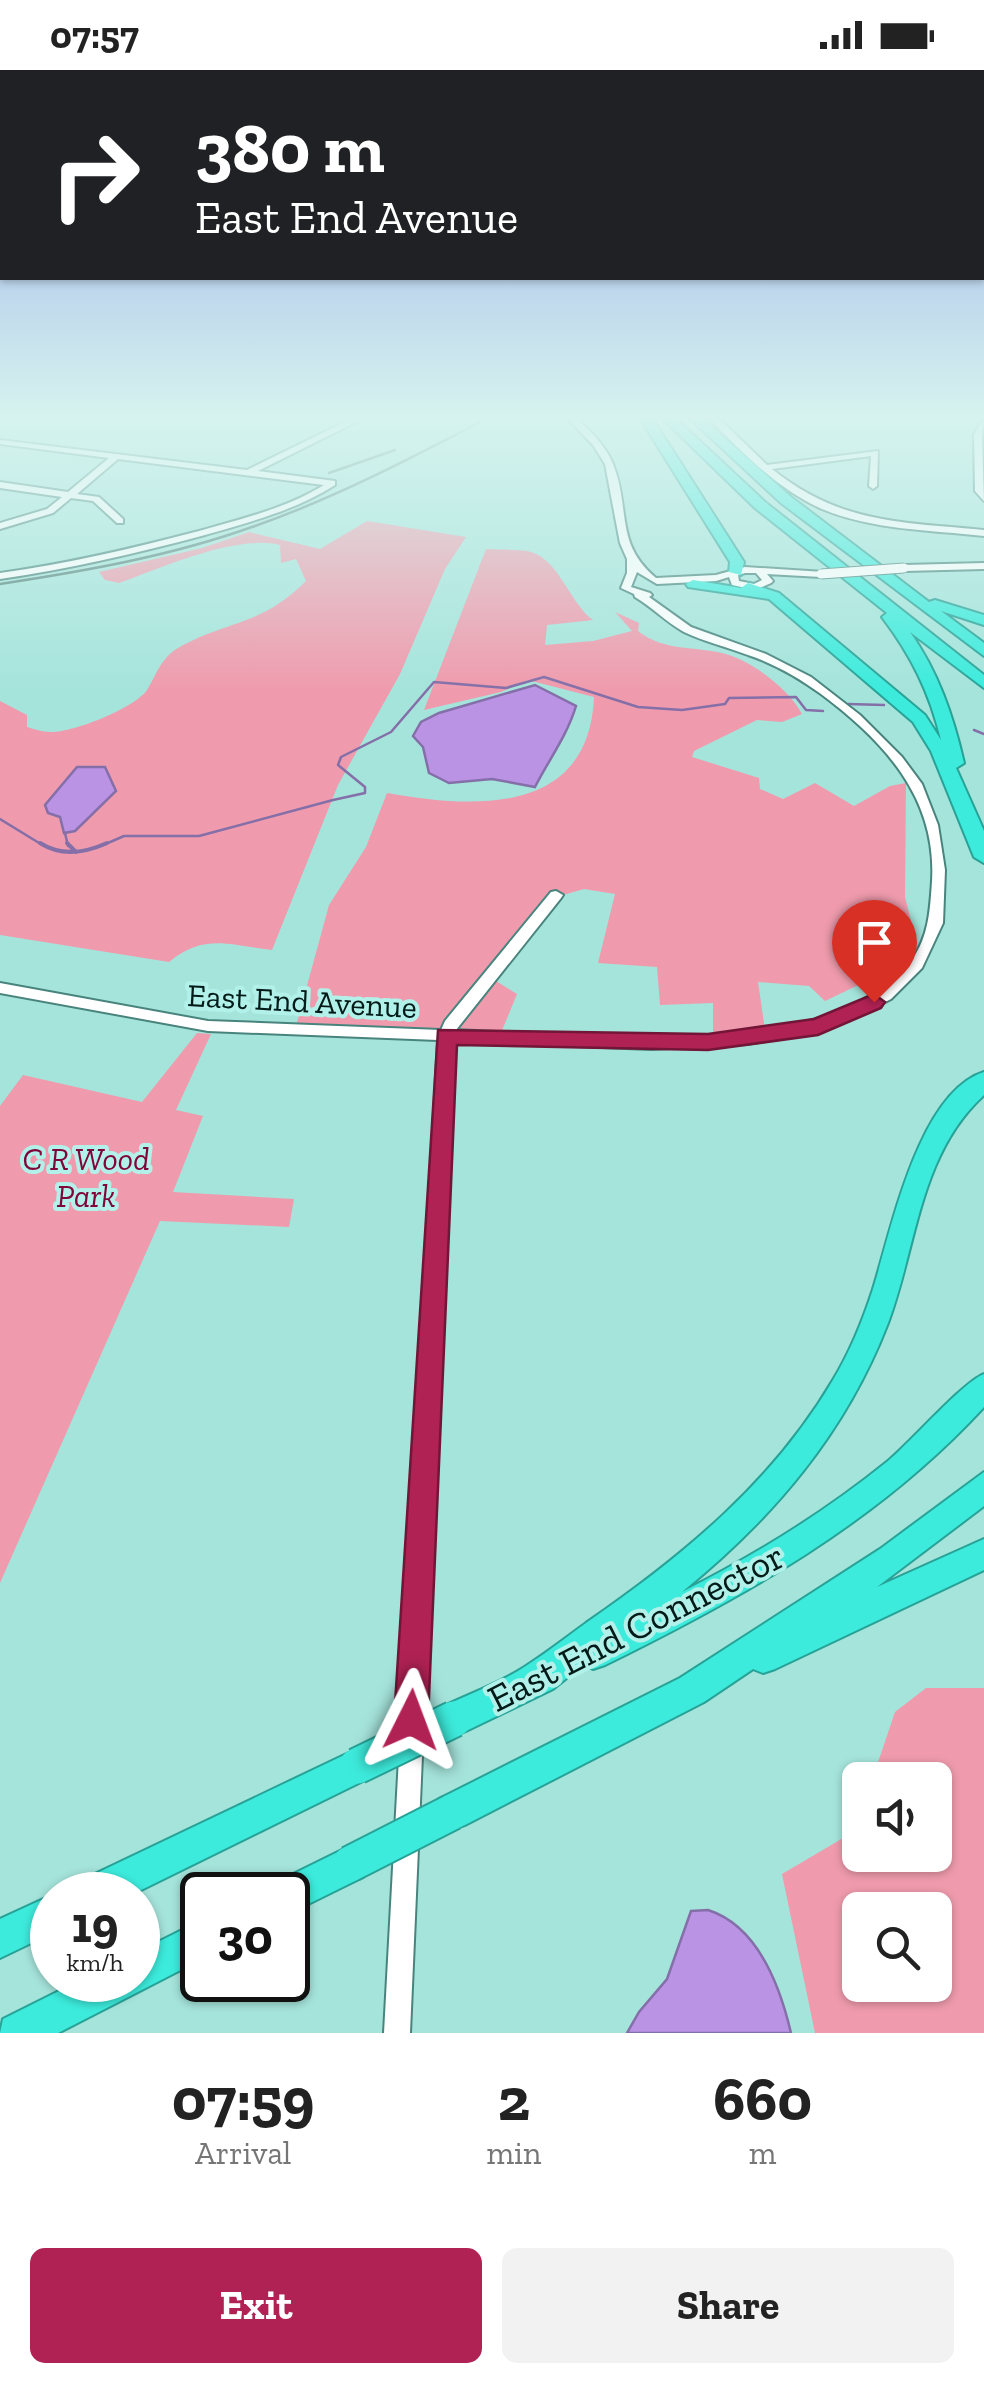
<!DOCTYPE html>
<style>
body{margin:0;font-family:"Zilla Slab",serif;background:#f2f2f2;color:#222;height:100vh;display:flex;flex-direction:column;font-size:38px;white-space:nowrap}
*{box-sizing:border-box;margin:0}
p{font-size:32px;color:#767676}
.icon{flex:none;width:55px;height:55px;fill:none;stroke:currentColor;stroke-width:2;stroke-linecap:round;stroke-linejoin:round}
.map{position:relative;height:1963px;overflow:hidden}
.panel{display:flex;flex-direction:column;background:#fff;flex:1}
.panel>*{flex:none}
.top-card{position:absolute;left:0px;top:0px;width:985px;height:210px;box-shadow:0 2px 8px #0004;background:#202124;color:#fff;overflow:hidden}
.fabs{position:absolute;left:842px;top:1692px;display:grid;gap:20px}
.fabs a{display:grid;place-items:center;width:110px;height:110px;border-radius:15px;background:#fff;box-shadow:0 2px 8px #0004;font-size:50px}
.speed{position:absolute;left:30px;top:1802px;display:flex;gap:20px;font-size:50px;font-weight:700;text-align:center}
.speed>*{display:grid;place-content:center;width:130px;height:130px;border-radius:50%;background:#fff;box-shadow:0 2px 8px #0004;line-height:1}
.speed small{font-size:25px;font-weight:400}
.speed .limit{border:5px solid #111;border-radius:15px;background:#fff;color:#111}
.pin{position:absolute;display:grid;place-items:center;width:85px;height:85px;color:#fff;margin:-102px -42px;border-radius:50% 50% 50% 0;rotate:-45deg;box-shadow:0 0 10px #0007}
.pin .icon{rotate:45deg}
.me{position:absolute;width:110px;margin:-55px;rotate:3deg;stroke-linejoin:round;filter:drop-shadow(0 0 8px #0008)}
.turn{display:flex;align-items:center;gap:35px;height:210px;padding:0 30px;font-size:45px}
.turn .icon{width:130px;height:130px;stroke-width:2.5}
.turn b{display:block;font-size:70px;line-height:85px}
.eta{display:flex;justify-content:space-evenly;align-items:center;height:170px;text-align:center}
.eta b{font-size:60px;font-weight:700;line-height:70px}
.action{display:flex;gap:20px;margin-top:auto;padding:20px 30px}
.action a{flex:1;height:115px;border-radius:15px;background:#b02154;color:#fff;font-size:40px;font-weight:700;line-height:115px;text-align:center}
.action a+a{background:#f2f2f2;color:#222}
.status{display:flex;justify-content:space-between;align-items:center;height:70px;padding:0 50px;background:#fff;direction:ltr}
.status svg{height:28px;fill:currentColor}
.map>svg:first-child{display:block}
.green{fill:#ef9bad;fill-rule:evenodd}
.water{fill:#bb93e5;stroke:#846fa8;stroke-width:2.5}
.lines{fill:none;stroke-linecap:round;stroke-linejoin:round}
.stream-far1{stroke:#846fa8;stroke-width:2.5}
.stream{stroke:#846fa8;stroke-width:4}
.minor-casing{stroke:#48847d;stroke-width:4}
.highway-casing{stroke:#28a297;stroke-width:4}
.minor{fill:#fff;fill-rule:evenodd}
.highway{fill:#3cebdc;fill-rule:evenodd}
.rail{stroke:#55827c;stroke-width:2.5}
.minor-bridge-casing{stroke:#48847d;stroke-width:11;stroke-linecap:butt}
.highway-bridge-casing{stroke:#28a297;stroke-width:39;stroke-linecap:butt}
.minor-bridge{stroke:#fff;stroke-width:9}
.highway-bridge{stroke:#3cebdc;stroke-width:35}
.route{fill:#b02154;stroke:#721537;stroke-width:2.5}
.labels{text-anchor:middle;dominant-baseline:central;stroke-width:8;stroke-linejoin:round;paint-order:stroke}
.street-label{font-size:32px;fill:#021b18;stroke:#b2f1e9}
.park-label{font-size:32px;font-style:italic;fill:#800538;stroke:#b2f1e9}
.near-street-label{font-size:38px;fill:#021b18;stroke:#b2f1e9}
</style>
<div class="status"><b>07:57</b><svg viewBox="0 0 49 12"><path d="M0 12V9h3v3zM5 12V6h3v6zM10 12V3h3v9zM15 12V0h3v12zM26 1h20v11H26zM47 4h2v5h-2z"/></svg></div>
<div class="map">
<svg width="984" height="1963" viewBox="0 0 984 1963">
<rect width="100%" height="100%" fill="#a5e4db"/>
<!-- green -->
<path class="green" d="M 367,451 L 466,467 L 445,499 L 400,604 L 338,715 L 272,880 C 229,875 204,863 169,892 L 0,865 L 0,631 L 27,645 L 27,657 C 34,659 43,662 50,662 C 72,663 135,638 147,620 C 157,604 160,589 178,578 C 227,550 260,557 306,511 L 296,489 L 281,493 L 280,475 C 236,464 163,497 119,513 L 105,510 L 99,502 L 202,478 L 249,462 L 320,479 Z
M 486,479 C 499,480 514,479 527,481 C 558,486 570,534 593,550 L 547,555 L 545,575 L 593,571 L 632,561 L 615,542 L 639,553 L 638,561 C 666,583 698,575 729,585 C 755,593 790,621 802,644 L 782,652 L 757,650 L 694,681 L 692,687 L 759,708 L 760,719 L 783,729 L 815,713 L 854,736 L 890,716 L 906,713 L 905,827 L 911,851 L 896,897 L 825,931 L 809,916 L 758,912 L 765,960 L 713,963 L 713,933 L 660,935 L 657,897 L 598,893 L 615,824 L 584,819 L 549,829 L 488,906 L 517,924 L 501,963 L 296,956 L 329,835 L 366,777 L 387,723 C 476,739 589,745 594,627 L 528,610 L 501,622 L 424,640 Z
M 197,963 L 211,964 L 176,1040 L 203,1046 L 173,1122 L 294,1129 L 289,1157 L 160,1151 L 0,1513 L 0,1036 L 23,1005 L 142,1032 Z
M 926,1618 L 984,1618 L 984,1963 L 815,1963 L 782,1804 L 855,1761 L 860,1747 L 860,1785 L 935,1785 L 935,1710 L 872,1710 L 895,1642 ZM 860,1840 L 935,1840 L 935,1915 L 860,1915 Z"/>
<!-- water -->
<path class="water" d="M 535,615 L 576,636 C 567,666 548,691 535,717 L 492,709 L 449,713 L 429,703 L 423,677 L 413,666 L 421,652 L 439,643 Z
M 77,697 L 105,697 L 116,721 L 75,761 L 64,763 L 60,747 L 48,743 L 45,735 Z
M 708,1840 C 758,1856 780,1916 791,1963 L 627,1963 L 639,1942 L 667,1909 L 691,1841 Z"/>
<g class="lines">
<!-- stream-far1 -->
<path class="stream-far1" d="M 848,634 L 884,635
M 974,660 L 984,664
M 0,749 L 44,776
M 65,763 L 68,776
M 101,776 L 124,766 L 199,766 L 333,730 L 365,723 L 365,717 L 338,695 L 341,687 L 391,662 L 434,612 L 506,618 L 544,607 L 638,637 L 682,640 L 725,634 L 729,628 L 796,627 L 806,640 L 823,641"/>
<!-- stream -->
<path class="stream" d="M 40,773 C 62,787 85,783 107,773
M 67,773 L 76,782"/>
<!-- minor casing -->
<g class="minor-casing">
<path id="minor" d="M 359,345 L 370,345 L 258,401 L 335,411 L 335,415 C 296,440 250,452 205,465 C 138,483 69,499 0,509 L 0,503 C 67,494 134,478 199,461 C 241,449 287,438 324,415 L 118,389 L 77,424 L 99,427 L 123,449 L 123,453 L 117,453 L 93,431 L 71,428 L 53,443 L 0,459 L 0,453 L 47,439 L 62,427 L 0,418 L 0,412 L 68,422 L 109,388 L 0,374 L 0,370 L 247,400 Z
M 564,345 L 573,345 C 588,359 605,374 613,394 C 631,439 614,473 656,508 L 716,505 L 745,497 L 824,502 L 824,506 L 821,507 L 767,504 L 773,511 L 771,513 L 755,520 L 732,515 L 729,507 L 716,511 L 657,514 L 637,502 L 631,517 L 650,523 L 652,525 L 649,527 L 691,557 L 766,584 L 811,607 L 860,645 L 902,687 L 922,714 L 938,755 L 945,800 L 943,853 L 922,898 L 891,929 L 850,950 L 797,966 L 747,974 L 651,979 L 453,971 L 410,1963 L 384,1963 L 438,970 L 208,961 L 0,923 L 0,913 L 208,951 L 441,960 L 445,951 L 551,822 L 556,821 L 563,825 L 561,828 L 456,960 C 575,965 806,993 896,906 C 902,901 908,896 912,890 C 929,865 930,840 932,811 C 937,728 884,671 821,624 C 799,608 775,594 748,585 C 727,577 705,572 684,562 C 666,552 652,537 635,527 L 634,524 L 621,518 L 627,503 L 627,489 L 620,473 L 605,394 L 593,375 ZM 745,503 L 756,503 L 762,510 L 754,514 L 739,511 L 738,505 Z
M 706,345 L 715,345 L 767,395 L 878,381 L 877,416 L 873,419 L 869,416 L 871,386 L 772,399 C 840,454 902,452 984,460 L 984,466 C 930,460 872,460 822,439 C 777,419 740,381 706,345 Z
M 981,352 L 984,352 L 982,365 L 984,431 L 975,421 L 974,365 Z
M 984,493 L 984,499 L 904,501 L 899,498 L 904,495 Z"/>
</g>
<!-- highway casing -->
<g class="highway-casing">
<path id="highway" d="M 638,345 L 650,345 L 744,492 L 741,505 L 729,502 L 730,492 Z
M 659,345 L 672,345 L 765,432 L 984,605 L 984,618 L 910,562 C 938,602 953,645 964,693 L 956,698 L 984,761 L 984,793 L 974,787 L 931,681 L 913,652 L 769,529 L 688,517 L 686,514 L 693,510 L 741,518 L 748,513 L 779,523 L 925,645 L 941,670 C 930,623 911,585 882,547 L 887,543 L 755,438 Z
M 686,345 L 699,345 L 791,427 L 929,532 L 935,530 L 984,545 L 984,555 L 941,541 L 984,573 L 984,586 L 781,433 Z
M 984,1002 L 984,1025 C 919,1084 917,1176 888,1253 C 845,1364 773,1448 682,1522 C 754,1486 825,1442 888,1391 C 911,1372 963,1312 984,1304 L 984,1337 C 877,1453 745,1526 605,1595 L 593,1599 L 583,1595 L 553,1619 L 466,1661 L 454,1666 L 442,1661 L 437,1649 L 442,1637 C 467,1625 494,1615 518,1601 C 541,1587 564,1569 586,1553 C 683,1486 773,1412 833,1310 C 850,1282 863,1250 873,1219 C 891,1162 918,1023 984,1002 Z
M 984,1402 L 984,1436 L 877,1517 L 984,1469 L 984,1500 L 775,1599 L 763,1603 L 753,1599 L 704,1632 L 465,1755 L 452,1760 L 439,1755 L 434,1742 L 439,1729 L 680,1608 L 880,1479 Z
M 357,1679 L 369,1684 L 374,1696 L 369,1708 L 131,1825 L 73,1825 L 78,1812 Z
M 350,1776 L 363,1781 L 368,1794 L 363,1807 L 288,1844 L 288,1825 L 270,1825 L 275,1813 Z
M 52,1825 L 52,1863 L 0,1888 L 0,1849 Z
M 202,1850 L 202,1889 L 58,1963 L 0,1963 L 3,1949 L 81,1910 L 138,1910 L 138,1882 Z"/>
</g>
<!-- minor -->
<use href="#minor" class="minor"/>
<!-- highway -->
<use href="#highway" class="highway"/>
<!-- rail -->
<path class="rail" d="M 329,403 L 395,380
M 0,514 C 85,501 171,486 252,457 C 336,428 415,386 494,345"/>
<!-- minor-bridge casing -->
<g class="minor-bridge-casing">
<path id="minor-bridge" d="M 821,504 L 904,498"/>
</g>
<!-- highway-bridge casing -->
<g class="highway-bridge-casing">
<path id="highway-bridge" d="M 357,1696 L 454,1649
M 350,1794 L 452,1742"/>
</g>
<!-- minor-bridge -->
<use href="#minor-bridge" class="minor-bridge"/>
<!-- highway-bridge -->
<use href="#highway-bridge" class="highway-bridge"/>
</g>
<!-- sky -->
<linearGradient id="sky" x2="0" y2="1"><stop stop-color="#96a7e7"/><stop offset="0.56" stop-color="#d6f3ef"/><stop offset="1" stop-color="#d6f3ef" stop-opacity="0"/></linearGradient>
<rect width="984" height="620" fill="url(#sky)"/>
<!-- route -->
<path class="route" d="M 874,924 L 885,932 L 881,938 L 818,965 L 708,980 L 457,975 L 428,1650 L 423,1663 L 411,1668 L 399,1663 L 394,1650 L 438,960 L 708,964 L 814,949 Z"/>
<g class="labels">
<!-- street labels -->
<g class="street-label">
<text transform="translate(302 931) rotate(3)">East End Avenue</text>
</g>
<!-- park labels -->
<g class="park-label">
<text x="86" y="1089">C R Wood<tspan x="86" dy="37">Park</tspan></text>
</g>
<!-- near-street labels -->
<g class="near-street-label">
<text transform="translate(636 1557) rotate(-27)">East End Connector</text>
</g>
</g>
</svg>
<div class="fabs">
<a><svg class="icon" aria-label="sound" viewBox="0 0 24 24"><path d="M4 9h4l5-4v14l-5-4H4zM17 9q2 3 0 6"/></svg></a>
<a><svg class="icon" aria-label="search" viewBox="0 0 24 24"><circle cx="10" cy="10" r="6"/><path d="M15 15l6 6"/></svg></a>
</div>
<div class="speed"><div>19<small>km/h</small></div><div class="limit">30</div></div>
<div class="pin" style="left:874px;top:932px;background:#d93025"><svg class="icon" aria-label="arrive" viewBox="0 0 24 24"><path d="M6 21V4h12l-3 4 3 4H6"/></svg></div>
<svg class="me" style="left:411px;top:1650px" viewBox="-20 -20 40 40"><path d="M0-17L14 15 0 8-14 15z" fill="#b02154" stroke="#fff" stroke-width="4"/></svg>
<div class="top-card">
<div class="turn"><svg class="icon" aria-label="right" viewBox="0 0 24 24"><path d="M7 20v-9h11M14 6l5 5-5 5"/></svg><div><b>380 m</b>East End Avenue</div></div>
</div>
</div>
<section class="panel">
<div class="eta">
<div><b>07:59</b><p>Arrival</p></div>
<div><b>2</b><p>min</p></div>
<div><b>660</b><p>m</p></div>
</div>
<div class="action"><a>Exit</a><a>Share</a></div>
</section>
